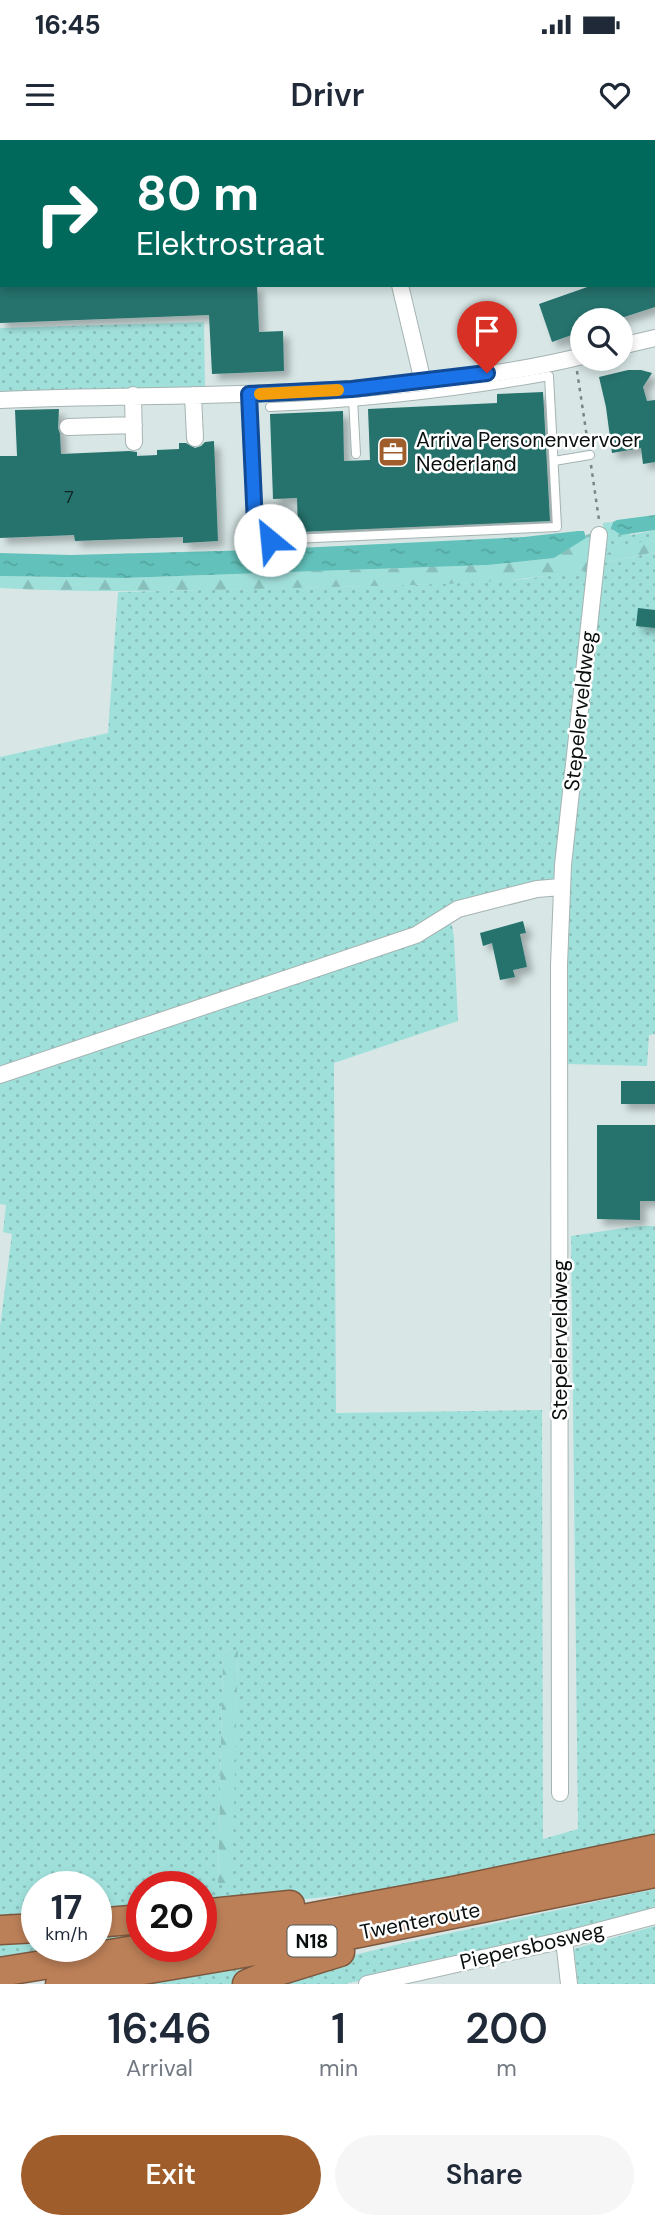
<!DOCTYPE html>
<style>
body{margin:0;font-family:"DM Sans",sans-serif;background:#f6f6f7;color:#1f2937;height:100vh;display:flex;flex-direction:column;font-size:26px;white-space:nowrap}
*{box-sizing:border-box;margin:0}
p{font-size:23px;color:#747a83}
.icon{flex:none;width:38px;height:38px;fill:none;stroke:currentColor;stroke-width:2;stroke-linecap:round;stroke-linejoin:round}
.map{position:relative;height:1844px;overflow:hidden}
.panel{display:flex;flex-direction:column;background:#fff;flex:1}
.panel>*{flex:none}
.top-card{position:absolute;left:0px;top:0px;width:656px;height:147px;box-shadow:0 4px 10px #0003;background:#00695c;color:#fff;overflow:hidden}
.tools{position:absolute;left:570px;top:168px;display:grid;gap:14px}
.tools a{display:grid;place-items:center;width:63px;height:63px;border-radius:50%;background:#fff;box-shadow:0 4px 10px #0003;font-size:35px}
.speed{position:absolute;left:21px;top:1731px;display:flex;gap:14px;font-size:35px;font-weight:700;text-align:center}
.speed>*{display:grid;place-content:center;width:91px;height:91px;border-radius:50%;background:#fff;box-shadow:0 4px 10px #0003;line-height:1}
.speed small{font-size:18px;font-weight:400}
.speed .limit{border:10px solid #d22;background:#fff;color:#111}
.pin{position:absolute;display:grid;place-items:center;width:60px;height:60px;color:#fff;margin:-72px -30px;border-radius:50% 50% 50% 0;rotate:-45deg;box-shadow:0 0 7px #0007}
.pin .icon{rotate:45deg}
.me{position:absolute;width:77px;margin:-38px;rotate:332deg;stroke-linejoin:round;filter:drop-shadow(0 0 5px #0008)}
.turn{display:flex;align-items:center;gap:24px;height:147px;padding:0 21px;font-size:32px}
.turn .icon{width:91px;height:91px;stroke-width:2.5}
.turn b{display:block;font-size:49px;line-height:60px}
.eta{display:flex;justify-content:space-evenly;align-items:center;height:119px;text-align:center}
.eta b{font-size:42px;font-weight:600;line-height:49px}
.button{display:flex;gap:14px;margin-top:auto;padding:14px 21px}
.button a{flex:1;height:80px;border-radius:42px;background:#a05d2c;color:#fff;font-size:28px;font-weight:600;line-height:80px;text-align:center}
.button a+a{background:#f6f6f7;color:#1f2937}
.status{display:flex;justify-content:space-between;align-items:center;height:49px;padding:0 35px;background:#fff;direction:ltr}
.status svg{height:19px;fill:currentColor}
header{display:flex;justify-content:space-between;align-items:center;height:91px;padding:0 21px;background:#fff;font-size:32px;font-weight:600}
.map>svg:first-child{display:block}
.grass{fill:url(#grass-dots);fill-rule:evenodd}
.forest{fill:url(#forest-firs)}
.water{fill:url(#water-ripples)}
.building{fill:#26726d;filter:url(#shadow)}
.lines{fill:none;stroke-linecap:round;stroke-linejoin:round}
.lane-casing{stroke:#a5b4b2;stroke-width:10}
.street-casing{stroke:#a5b4b2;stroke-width:18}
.highway-casing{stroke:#7d583e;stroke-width:31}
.path{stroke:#7a8584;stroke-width:2.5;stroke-dasharray:3.5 5;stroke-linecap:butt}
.lane{stroke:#fff;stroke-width:8}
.street{stroke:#fff;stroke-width:16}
.highway{stroke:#bc8058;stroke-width:28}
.route-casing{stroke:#114b97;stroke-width:18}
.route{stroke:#1a73e8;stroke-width:12}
.slow{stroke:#f59e0b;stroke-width:12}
.labels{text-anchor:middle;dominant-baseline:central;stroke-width:5;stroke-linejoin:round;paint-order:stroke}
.number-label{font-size:18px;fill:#102726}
.shield{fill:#fff;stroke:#535656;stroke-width:2}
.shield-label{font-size:19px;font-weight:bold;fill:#090e0e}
.poi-label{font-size:21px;fill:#090e0e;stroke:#fff;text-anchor:start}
.street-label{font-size:21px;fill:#090e0e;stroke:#fff}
</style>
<div class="status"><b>16:45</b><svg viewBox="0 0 49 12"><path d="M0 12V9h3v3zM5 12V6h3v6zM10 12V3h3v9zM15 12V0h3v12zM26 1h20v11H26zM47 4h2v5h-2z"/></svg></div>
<header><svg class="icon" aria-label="menu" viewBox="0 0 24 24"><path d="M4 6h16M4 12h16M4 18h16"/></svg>Drivr<svg class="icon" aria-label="heart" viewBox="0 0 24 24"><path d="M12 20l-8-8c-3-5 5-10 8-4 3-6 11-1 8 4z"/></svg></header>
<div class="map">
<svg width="655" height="1844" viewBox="0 0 655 1844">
<defs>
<pattern id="grass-dots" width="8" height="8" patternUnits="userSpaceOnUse" patternTransform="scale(1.75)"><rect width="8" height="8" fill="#a0e0db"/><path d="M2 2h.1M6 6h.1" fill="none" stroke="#88bfbb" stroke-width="1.8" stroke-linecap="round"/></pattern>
<pattern id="forest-firs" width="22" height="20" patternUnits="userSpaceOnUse" patternTransform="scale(1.75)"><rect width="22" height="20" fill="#a0e0db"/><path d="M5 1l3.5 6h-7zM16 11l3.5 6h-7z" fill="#88bfbb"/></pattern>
<pattern id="water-ripples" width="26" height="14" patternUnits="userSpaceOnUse" patternTransform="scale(1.75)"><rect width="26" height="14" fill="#62c2bb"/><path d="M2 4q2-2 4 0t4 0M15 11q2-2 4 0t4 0" fill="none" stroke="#54a6a0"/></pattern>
<filter id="shadow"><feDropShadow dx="6" dy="6" stdDeviation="3.5" flood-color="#0004"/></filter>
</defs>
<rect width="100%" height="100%" fill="#d8e7e6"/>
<!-- grass -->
<path class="grass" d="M 204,182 L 205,248 L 0,255 L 0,188 Z
M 613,382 L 611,385 L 631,395 L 655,390 L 655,400 L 615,409 L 604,417 L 603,383 Z
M 655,412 L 655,894 L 649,895 L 647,926 L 567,924 L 568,760 L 603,423 Z
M 591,429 L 558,738 L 467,761 L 423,786 L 0,930 L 0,617 L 108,593 L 118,452 L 407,445 L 525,439 Z
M 446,783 L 452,785 L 454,797 L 458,881 L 334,923 L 336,1273 L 542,1270 L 543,1699 L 578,1689 L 571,1096 L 638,1086 L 655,1086 L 655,1700 L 371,1752 L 201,1770 L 201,1746 L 142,1746 L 142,1775 L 96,1779 L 96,1746 L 37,1746 L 37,1784 L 0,1786 L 0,1187 L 12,1094 L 3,1092 L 6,1065 L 0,1064 L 0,940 ZM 230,1509 L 238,1512 L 231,1743 L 218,1743 L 223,1513 Z
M 655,1749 L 655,1770 L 541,1800 L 345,1844 L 264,1844 L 304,1827 L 404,1803 Z
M 142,1784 L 142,1801 L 0,1824 L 0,1795 L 37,1792 L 37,1806 L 96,1806 L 96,1788 Z
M 655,1786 L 655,1844 L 578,1844 L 574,1809 Z
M 289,1816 L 233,1844 L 123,1844 Z"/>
<!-- forest -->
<path class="forest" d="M 595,392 L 591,429 C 505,445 417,445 330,447 C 220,450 110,454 0,448 L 0,436 L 124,438 L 488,425 L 554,418 L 585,398 L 586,395 Z
M 655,400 L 655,412 L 603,423 C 606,403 639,403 655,400 Z
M 230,1509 L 238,1511 L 232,1743 L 218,1743 L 223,1513 Z"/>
<!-- water -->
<path class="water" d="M 655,375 L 655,390 L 621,395 L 611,388 L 613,382 L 617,380 Z
M 578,391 L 584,391 L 586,398 L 554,418 L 488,425 L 124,438 L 0,436 L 0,413 L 71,415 L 257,410 L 524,397 Z"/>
<!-- building -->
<path class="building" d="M 0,145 L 257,145 L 259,192 L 283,191 L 284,231 L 212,234 L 209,175 L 0,183 Z
M 593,145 L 655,145 L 655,167 L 615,180 L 583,180 L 583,191 L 552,202 L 539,164 Z
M 478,183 L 482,195 L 462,201 L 458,191 Z
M 628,230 L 641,230 L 652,233 L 643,247 L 647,261 L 655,260 L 655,322 L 643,324 L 641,308 L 612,313 L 606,267 L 599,237 Z
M 543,252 L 550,381 L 298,392 L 297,358 L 273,359 L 270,274 L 343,271 L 344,321 L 370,320 L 368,269 L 497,263 L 497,254 Z
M 59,269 L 58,288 L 60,294 L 61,314 L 129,311 L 137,312 L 137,316 L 157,315 L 157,310 L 179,309 L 179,303 L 186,303 L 195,308 L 201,306 L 205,302 L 214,301 L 218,401 L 183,403 L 183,397 L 75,401 L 74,395 L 0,398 L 0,316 L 17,316 L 15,270 Z
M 638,468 L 655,470 L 655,488 L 636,486 Z
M 523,781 L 526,793 L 520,794 L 527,827 L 513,830 L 515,837 L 500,840 L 492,803 L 483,806 L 480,793 Z
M 621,941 L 655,941 L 655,964 L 621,964 Z
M 597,985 L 655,985 L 655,1061 L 640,1061 L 640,1080 L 597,1079 Z"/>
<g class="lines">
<!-- lane casing -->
<g class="lane-casing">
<path id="lane" d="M 249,254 L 255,384 L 270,400 L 557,387 L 549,236 C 456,253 365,263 270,267
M 353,259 L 356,314
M 554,321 L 590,315"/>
</g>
<!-- street casing -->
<g class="street-casing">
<path id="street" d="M 364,0 L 364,2
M 400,145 L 423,242
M 621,206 L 655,198
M 133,255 L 134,302
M 193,255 L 195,298
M 0,260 C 194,252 392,262 583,216
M 68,287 L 134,285
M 0,935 L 416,795 L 458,769 L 537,749 L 561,747
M 560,1653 L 559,825 L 563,725 L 599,395
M 564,1800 L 569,1844
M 367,1844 L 564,1800 L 655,1776"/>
</g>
<!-- highway casing -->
<g class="highway-casing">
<path id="highway" d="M 201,1774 L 290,1765
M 96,1783 L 142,1779
M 0,1790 L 37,1788
M 201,1798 L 453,1751 L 655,1709
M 0,1832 L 160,1806
M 60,1844 L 344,1796 L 655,1733
M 247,1844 L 275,1832 L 340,1812"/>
</g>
<!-- path -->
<path class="path" d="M 577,231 L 588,304
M 591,325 L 599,380"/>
<!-- lane -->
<use href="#lane" class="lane"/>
<!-- street -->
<use href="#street" class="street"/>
<!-- highway -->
<use href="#highway" class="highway"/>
</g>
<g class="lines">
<!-- route casing -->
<g class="route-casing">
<path id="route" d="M 270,400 L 255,384 L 249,254 L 352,249 L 487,233"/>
</g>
<!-- route -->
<use href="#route" class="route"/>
<!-- slow -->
<path class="slow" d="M 260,254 L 338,250"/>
</g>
<!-- icons -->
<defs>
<g id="office-square" transform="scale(1.575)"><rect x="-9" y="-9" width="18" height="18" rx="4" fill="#a05d2c" stroke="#fff"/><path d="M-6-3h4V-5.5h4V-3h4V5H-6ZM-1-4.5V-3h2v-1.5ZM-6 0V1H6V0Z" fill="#fff"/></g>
</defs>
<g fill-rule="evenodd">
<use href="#office-square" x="393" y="312"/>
</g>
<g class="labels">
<!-- number labels -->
<g class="number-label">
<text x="69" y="357">7</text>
</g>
<!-- shield labels -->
<rect class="shield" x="287.5" y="1785.5" width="49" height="31" rx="5"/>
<g class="shield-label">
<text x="312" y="1801">N18</text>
</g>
<!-- poi labels -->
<g class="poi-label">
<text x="416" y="300">Arriva Personenvervoer<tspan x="416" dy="24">Nederland</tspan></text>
</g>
<!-- street labels -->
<g class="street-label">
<text transform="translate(580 571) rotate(-84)">Stepelerveldweg</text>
<text transform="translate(560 1200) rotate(-90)">Stepelerveldweg</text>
<text transform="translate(420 1781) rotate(-11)">Twenteroute</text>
<text transform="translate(532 1806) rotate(-13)">Piepersbosweg</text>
</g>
</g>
</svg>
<div class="tools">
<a><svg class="icon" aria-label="search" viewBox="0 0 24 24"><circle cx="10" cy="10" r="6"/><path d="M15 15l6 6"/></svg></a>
</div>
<div class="speed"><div>17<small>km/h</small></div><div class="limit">20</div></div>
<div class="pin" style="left:487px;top:233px;background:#d93025"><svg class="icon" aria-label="arrive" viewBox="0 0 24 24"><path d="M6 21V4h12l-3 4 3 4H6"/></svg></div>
<svg class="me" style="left:270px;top:400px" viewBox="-20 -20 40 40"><circle r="19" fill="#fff"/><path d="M0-13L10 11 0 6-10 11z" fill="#1a73e8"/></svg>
<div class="top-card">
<div class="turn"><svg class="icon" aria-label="right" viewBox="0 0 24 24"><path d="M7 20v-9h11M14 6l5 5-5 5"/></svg><div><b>80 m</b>Elektrostraat</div></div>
</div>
</div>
<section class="panel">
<div class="eta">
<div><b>16:46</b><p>Arrival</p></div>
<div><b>1</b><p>min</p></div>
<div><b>200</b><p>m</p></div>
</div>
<div class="button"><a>Exit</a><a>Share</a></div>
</section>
